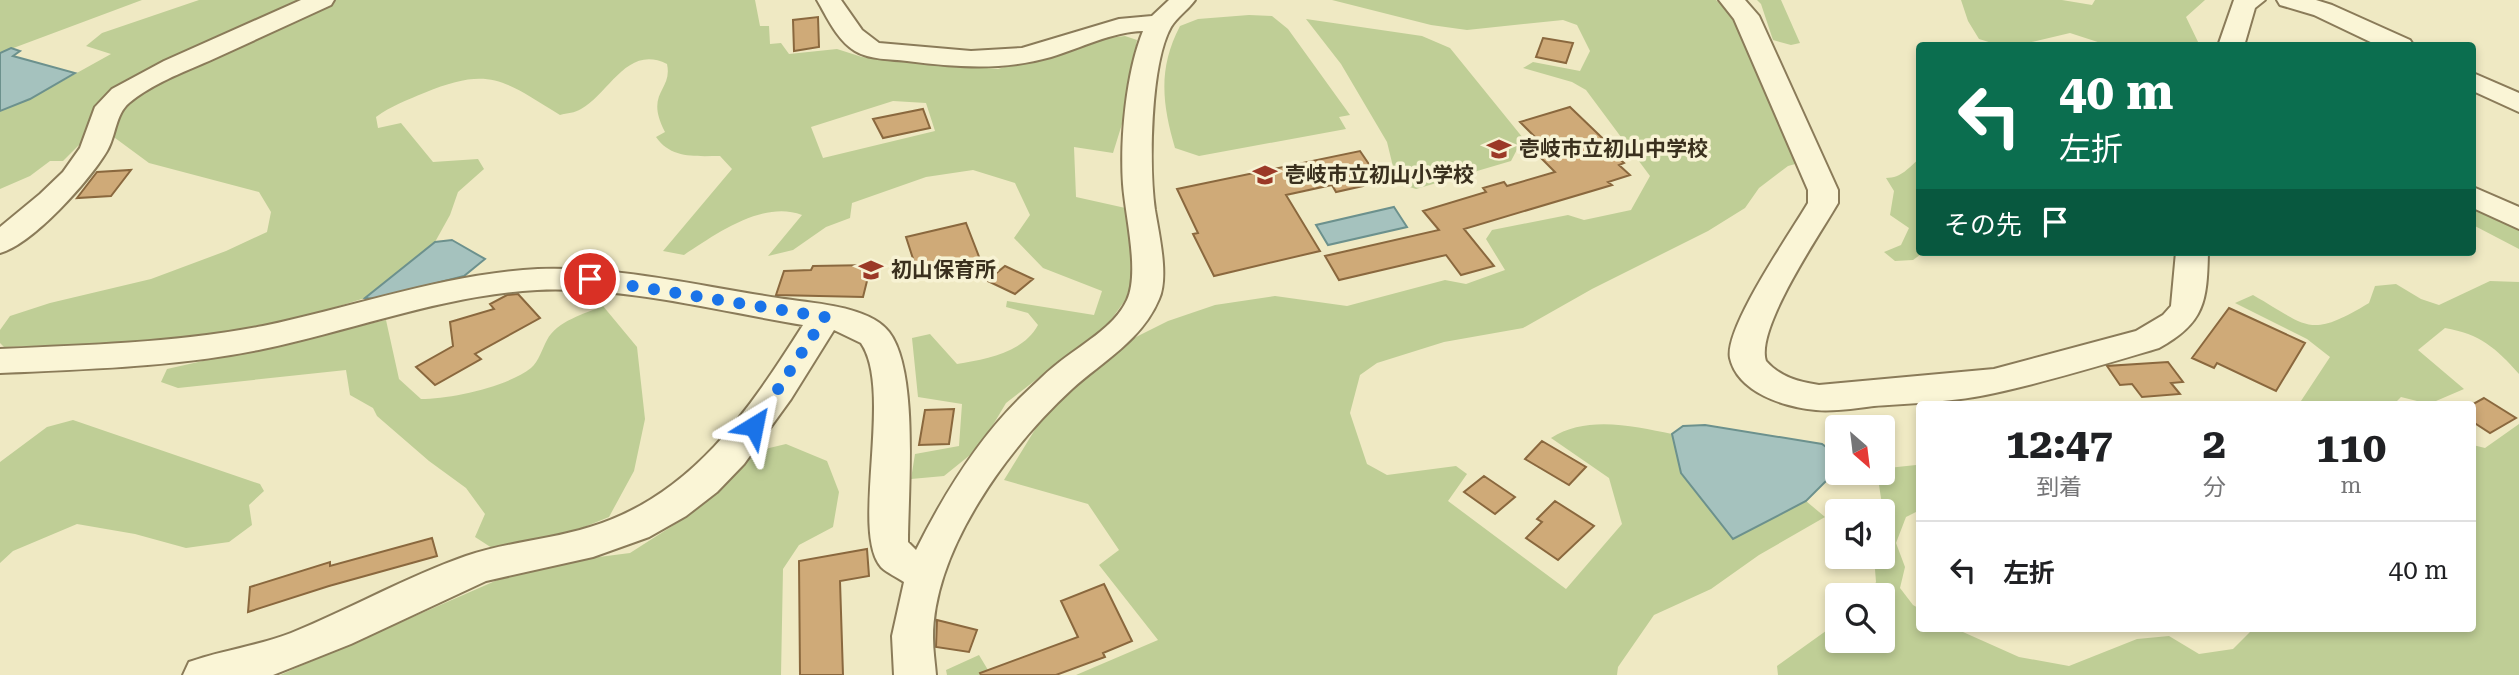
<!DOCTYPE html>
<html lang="ja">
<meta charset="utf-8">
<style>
body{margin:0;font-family:"Roboto Serif","Noto Sans JP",serif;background:#f6f6f6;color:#202124;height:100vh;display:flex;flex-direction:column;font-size:26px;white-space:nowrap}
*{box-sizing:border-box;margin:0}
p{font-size:23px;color:#757577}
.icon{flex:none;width:38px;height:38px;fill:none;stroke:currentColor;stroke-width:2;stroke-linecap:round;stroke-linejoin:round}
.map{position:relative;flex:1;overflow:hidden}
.drawer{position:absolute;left:1916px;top:401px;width:560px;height:231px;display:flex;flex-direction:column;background:#fff;border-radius:7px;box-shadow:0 4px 10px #0003}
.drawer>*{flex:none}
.top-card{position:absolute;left:1916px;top:42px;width:560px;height:214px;border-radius:7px;box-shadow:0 4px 10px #0003;background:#0b6e4f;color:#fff;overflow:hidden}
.needle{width:46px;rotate:152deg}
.tools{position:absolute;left:1825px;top:415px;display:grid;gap:14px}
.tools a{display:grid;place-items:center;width:70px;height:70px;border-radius:7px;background:#fff;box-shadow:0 4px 10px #0003;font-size:35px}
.pin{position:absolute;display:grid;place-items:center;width:60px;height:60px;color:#fff;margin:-30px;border:4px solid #fff;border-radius:50%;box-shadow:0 2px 7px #0007}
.me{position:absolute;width:77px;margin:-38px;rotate:35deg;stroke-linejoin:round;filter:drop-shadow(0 0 5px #0008)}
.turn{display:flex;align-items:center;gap:24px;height:147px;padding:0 28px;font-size:32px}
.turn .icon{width:91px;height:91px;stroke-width:2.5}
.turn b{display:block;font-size:49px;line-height:60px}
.then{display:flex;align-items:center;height:66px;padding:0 28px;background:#0003;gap:14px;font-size:26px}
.eta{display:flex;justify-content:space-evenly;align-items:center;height:119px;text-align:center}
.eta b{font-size:42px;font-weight:700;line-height:49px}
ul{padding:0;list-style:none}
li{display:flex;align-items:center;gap:21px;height:98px;padding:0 28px;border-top:2px solid #e0e0e0}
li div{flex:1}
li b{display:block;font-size:26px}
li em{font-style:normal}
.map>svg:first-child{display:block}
.green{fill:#bfce96;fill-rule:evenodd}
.water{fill:#a5c2be;stroke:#6c918d;stroke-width:2}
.building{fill:#cfaa78;stroke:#8a683e;stroke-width:2}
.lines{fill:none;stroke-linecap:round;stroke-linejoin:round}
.minor-casing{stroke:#8a7b59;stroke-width:4}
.minor{fill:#faf5d6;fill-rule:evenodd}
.route{stroke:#1a73e8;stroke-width:12;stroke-dasharray:0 21.6}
.labels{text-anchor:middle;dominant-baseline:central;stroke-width:7;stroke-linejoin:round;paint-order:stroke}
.poi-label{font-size:21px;font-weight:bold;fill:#3a301e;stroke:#f7f2d3;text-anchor:start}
</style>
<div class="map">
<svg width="2519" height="675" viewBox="0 0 2519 675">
<rect width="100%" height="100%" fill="#efe9c3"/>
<!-- green -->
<path class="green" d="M 0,0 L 142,0 L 0,53 Z
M 199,0 L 755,0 L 760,26 L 769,26 L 770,44 L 781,43 L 789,54 L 837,49 L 862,57 L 998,69 L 1094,40 L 1125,36 L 1137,40 L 1122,124 L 1113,153 L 1074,147 L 1076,197 L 1130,209 L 1131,292 L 1108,324 L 1006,403 L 980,447 L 944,476 L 911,479 L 915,454 L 959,446 L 962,404 L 918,397 L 912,338 L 930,334 L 957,364 C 986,359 1023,353 1038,325 L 1028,313 L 1006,307 L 1007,301 L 1094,315 L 1102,291 L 1043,268 L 1014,238 L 1030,215 L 1015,183 L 973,170 L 926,177 L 852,203 L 850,218 L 826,227 L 793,250 L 768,256 L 802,215 C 763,200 716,234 684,255 L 663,251 L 732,169 L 720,156 C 696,156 671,159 656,137 L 665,132 C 644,92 673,91 667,64 C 627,44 610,93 581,109 C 575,113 567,113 560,115 C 503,80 490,66 424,93 C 407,100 391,106 376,117 L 378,128 L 401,123 L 433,162 L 478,159 L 484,169 L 458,192 L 450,215 L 435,242 L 365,298 L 307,316 L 234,331 L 156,342 L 4,347 L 0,343 L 0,330 L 10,316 L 50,303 L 151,279 L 226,251 L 267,232 L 271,212 L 259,192 L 149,163 L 111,135 L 86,138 L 63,161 L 50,161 L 30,176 L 0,189 L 0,111 L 30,99 L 111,54 L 86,46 L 102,33 ZM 893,101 L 926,103 L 935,131 L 823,158 L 811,127 Z
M 1332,0 L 1716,0 L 1729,11 L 1741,31 L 1799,163 L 1788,166 L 1759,188 L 1745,208 L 1708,231 L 1592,289 L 1523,328 L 1444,342 L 1377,363 L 1360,375 L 1350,413 L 1367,464 L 1387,475 L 1456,466 L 1467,474 L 1448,501 L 1566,589 L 1622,524 L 1609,478 L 1551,438 C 1586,415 1634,426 1672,434 L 1681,473 L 1733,539 L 1806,501 L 1825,517 L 1759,555 L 1711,589 L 1654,615 L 1618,667 L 1617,675 L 1076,675 L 1158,640 L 1099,565 L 1119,550 L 1088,504 L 1004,480 L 1039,423 L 1093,370 L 1128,341 L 1168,321 L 1215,305 L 1275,296 L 1347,306 L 1445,280 L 1466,284 L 1505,270 L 1486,239 L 1492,230 L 1568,215 L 1584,220 L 1631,210 L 1650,176 L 1586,90 L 1572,82 L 1523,68 L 1533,62 L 1580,71 L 1590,51 L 1577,25 L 1563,20 L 1467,30 L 1431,25 Z
M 1757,0 L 1781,0 L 1800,43 L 1791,45 L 1773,40 L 1761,4 Z
M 1961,0 L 2062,0 L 2092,5 L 2095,0 L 2205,0 L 2186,17 L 2200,46 L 2107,45 L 2070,33 L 2019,45 L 1992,43 L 1979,39 L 1968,21 Z
M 1249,15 L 1272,16 L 1288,29 L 1350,115 L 1339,117 L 1346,129 L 1199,156 L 1175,148 C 1162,104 1158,68 1180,26 L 1198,19 Z
M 1306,19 L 1422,36 L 1450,48 L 1523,138 L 1511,161 L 1416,189 L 1397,183 L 1387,142 L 1341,64 Z
M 1920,158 L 1920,252 L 1924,252 L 1913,260 L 1895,261 L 1884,252 L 1901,245 L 1909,228 L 1890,215 L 1894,191 L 1886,178 C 1902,178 1909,167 1920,158 Z
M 2473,204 L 2519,230 L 2519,249 L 2473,225 Z
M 2490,281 L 2519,282 L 2519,374 C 2496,348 2480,334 2445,328 L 2418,350 L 2464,389 L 2429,404 L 2401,397 L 2394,404 L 2299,404 L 2330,357 L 2307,339 L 2235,303 L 2253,295 C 2309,327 2309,339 2369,303 L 2375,286 L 2396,284 L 2421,299 L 2439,305 Z
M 603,306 L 637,347 L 645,419 L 634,471 L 609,517 L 572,532 L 492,548 L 475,537 L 485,514 L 466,488 L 429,461 L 377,416 L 373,408 L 350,395 L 346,370 L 178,388 L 161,382 L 167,369 L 386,320 L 399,379 L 421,399 C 450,399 507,387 531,368 C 539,361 542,349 547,340 C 557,321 584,314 603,306 Z
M 73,420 L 260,484 L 264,491 L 249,505 L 252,525 L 229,542 L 186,548 L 135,534 L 77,524 L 13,551 L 0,563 L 0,462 L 47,427 Z
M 2519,424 L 2519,675 L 1778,675 L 1777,666 L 1837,623 L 1838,640 L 1883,640 L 1883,595 L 1869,595 L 1876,582 L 1874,557 L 1883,556 L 1883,511 L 1879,485 L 1888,468 L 1916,465 L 1920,465 L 1920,510 L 1906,517 L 1896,543 L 1905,567 L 1900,588 L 1913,605 L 1920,609 L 1920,628 L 1954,628 L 2019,657 L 2069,666 L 2137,639 L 2169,636 L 2199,654 L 2233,649 L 2254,628 L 2473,628 L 2473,445 L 2485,448 Z
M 786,444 L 827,461 L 839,492 L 833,527 L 799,545 L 783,569 L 781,675 L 280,675 L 502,578 L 552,563 L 630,553 L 691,514 L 752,452 Z
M 979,655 L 991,675 L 947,675 L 946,670 Z"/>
<!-- water -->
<path class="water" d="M 11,48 L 20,51 L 13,56 L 75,73 L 30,99 L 0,111 L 0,53 Z
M 1394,207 L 1407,227 L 1328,245 L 1316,225 Z
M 452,240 L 485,259 L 464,276 L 375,299 L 365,298 L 435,242 Z
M 1705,425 L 1822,444 L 1837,455 L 1837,470 L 1806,501 L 1733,539 L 1681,473 L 1672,434 L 1683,426 Z"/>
<!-- building -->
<path class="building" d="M 818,17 L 819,47 L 794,51 L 793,20 Z
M 1543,38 L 1573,43 L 1566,63 L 1536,57 Z
M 1570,107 L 1620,155 L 1616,156 L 1624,163 L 1619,165 L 1630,175 L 1608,182 L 1612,185 L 1464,229 L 1494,266 L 1461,275 L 1446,255 L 1339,280 L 1325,256 L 1439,230 L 1423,211 L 1486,192 L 1483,188 L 1504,182 L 1507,186 L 1555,172 L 1533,150 L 1545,147 L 1520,122 Z
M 923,109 L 930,128 L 883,138 L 873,119 Z
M 1360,151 L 1377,176 L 1359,179 L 1363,186 L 1336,192 L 1332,185 L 1286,195 L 1320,251 L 1214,276 L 1193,234 L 1198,233 L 1177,189 Z
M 131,170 L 111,196 L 77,198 L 97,172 Z
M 966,223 L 988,280 L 1005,266 L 1033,279 L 1015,294 L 946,261 L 916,268 L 906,237 Z
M 871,265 L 863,297 L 776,295 L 784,271 L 811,270 L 813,266 Z
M 518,294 L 540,318 L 475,354 L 481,359 L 435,385 L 416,367 L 453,346 L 450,322 L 494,309 L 490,304 L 507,295 Z
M 2229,308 L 2305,343 L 2276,391 L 2217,363 L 2214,368 L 2192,358 Z
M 2168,362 L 2183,382 L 2171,383 L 2180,394 L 2142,397 L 2132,384 L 2120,385 L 2107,366 Z
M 2484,398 L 2516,418 L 2490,433 L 2473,422 L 2473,404 Z
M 954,409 L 949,444 L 919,445 L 925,410 Z
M 1542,441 L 1586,467 L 1569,485 L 1525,459 Z
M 1484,476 L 1515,497 L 1495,514 L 1464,492 Z
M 1555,501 L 1594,526 L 1558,560 L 1526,538 L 1542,522 L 1537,519 Z
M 432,538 L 437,556 L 329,586 L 248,612 L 250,587 L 330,562 L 330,566 Z
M 867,549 L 869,576 L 840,581 L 843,675 L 800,675 L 799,561 Z
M 1104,584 L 1132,641 L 1103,653 L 1105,657 L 1056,675 L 981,675 L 980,673 L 1078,637 L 1061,601 Z
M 937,620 L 977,630 L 969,652 L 936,647 Z"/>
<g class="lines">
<!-- minor casing -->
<g class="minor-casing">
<path id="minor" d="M 301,0 L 334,0 L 331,5 C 290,24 250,42 209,61 C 183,72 150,85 129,103 C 115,115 116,136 107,151 C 89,181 33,244 0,253 L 0,227 L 40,194 L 63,172 L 80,148 L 95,107 L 112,89 L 164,61 Z
M 817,0 L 841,0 L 862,30 L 879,43 L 971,51 L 1022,48 L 1119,19 L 1152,16 L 1169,0 L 1195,0 C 1188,10 1177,17 1171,27 C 1150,64 1149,168 1155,210 C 1159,234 1169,277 1159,299 C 1142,340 1103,361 1072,389 C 1009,447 933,549 933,638 C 933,650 935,663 936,675 L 894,675 L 892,636 L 904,582 C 897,577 887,573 881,567 C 850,532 894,390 861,343 L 834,330 L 791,399 L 744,464 L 717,492 L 686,516 L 649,537 L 593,557 L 486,581 L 351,644 L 273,675 L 183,675 L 189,662 C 223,650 258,646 291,633 C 350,609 406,577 466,556 C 506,542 549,540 590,527 C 692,496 749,410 803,325 C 718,311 623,286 537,290 C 443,295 354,330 263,349 C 177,367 88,369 0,373 L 0,349 C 88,345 177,343 263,326 C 355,307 444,274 538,269 C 618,266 699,286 778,298 C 808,303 869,305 889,332 C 919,371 908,491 908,542 L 916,550 C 944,494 977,440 1021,397 C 1033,386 1044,374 1057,364 C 1080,345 1114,328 1127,300 C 1140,272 1125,215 1123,184 C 1120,139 1126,73 1143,31 C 1111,32 1081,48 1051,57 C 1002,71 956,67 907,61 C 890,59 870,60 855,51 C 837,40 827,17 817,0 Z
M 1719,0 L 1745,0 L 1759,16 L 1838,190 L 1838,203 C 1820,234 1755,329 1766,361 C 1780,377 1799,382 1819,385 L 1994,369 L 2136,331 L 2163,315 L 2171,306 L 2176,252 L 2208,252 C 2207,301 2205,323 2159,348 C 2105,364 2050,381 1995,393 C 1956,402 1914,403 1874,406 C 1855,408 1835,412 1816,410 C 1785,407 1738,393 1730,358 C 1724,328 1791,232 1808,203 L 1808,190 L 1734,19 Z
M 2234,0 L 2265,0 L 2255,8 L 2244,46 L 2218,46 Z
M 2277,0 L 2316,0 L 2332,5 L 2410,40 L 2414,46 L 2379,46 L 2314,15 L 2280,5 Z
M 2473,73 L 2519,93 L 2519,112 L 2473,91 Z
M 2473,187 L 2519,207 L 2519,229 L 2473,208 Z"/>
</g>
<!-- minor -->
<use href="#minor" class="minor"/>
</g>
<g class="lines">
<!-- route -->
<path class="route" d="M 590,279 L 825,317 L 754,426"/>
</g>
<!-- icons -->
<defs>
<g id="school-bare" transform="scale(1.89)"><path d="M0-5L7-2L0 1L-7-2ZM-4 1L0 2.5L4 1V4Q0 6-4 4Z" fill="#9b3927" stroke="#f7f2d3" stroke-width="2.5" paint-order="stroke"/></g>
</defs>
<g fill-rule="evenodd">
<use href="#school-bare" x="1499" y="149"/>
<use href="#school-bare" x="1265" y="175"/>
<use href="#school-bare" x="871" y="270"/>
</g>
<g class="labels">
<!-- poi labels -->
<g class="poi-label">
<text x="1519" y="149">壱岐市立初山中学校</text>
<text x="1285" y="175">壱岐市立初山小学校</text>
<text x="891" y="270">初山保育所</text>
</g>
</g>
</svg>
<div class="tools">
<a><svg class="needle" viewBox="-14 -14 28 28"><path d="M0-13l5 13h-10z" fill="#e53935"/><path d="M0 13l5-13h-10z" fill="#757577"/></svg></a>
<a><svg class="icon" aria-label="sound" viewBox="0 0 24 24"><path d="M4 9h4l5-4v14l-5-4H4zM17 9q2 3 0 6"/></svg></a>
<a><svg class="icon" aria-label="search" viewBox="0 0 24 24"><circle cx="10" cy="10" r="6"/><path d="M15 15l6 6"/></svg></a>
</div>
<div class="pin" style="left:590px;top:279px;background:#d93025"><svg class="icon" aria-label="arrive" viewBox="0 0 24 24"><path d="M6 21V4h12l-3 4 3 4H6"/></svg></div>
<svg class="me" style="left:754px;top:426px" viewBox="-20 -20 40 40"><path d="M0-17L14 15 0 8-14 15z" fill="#1a73e8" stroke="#fff" stroke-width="4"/></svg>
<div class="top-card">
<div class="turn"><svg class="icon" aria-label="left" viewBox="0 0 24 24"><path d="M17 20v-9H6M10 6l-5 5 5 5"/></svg><div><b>40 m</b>左折</div></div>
<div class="then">その先<svg class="icon" aria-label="arrive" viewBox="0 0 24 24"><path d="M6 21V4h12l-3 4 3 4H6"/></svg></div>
</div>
<section class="drawer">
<div class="eta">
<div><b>12:47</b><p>到着</p></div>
<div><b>2</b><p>分</p></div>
<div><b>110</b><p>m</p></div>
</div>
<ul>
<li><svg class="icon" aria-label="left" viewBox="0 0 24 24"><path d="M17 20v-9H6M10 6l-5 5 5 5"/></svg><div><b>左折</b></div><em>40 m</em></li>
</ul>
</section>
</div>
